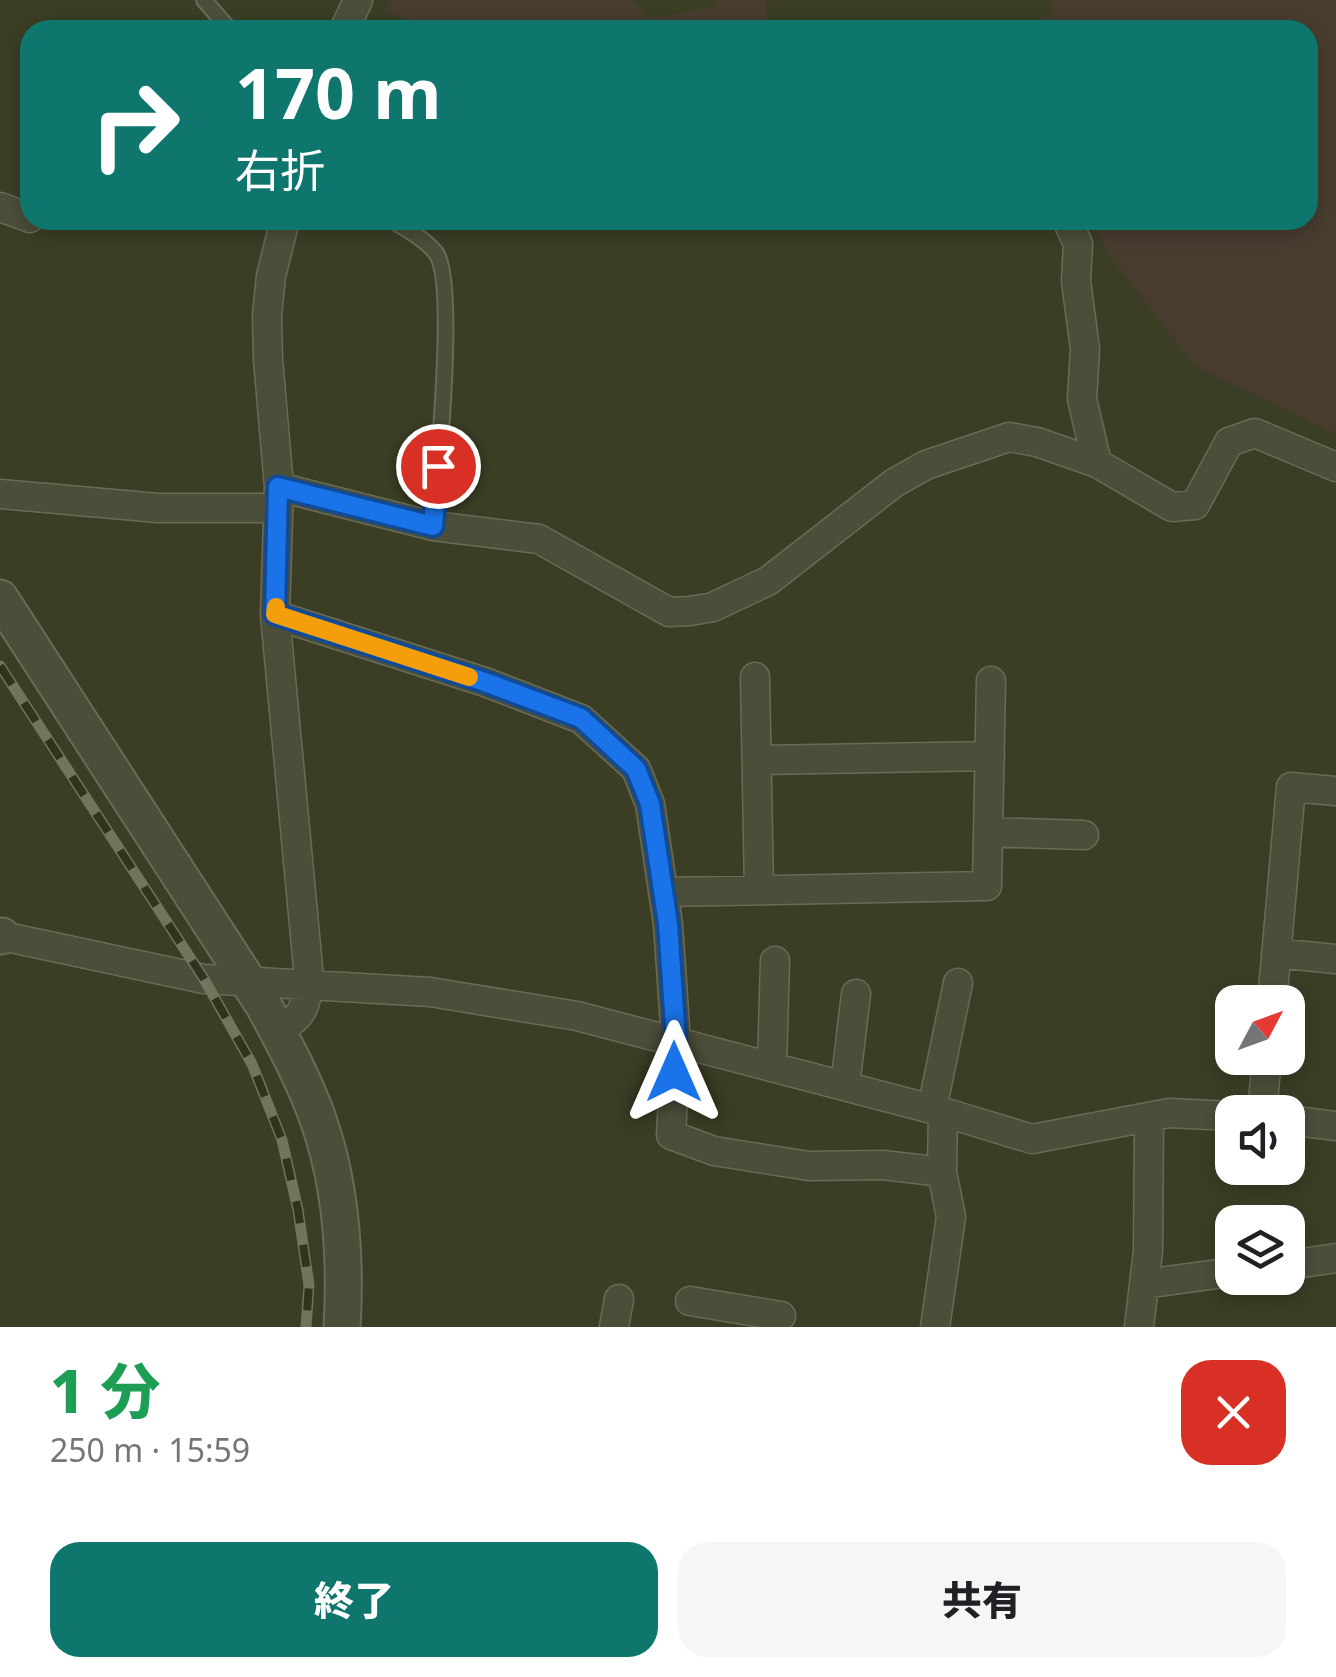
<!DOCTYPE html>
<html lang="ja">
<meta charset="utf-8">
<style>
body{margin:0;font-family:"Noto Sans","Noto Sans JP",sans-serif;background:#f6f6f6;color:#202124;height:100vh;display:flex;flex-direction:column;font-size:38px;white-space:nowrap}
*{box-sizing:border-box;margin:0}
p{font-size:32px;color:#757577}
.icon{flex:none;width:55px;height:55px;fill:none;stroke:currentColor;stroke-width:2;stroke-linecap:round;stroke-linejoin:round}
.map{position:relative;height:1327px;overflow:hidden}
.panel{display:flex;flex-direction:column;background:#fff;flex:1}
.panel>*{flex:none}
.top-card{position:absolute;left:20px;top:20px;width:1298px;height:210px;border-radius:30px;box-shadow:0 5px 15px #0003;background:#0f766e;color:#fff;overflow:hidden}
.needle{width:65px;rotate:49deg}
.buttons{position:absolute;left:1215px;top:985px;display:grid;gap:20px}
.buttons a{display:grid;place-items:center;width:90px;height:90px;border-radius:20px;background:#fff;box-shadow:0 5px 15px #0003;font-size:50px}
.pin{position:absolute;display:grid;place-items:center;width:85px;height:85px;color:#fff;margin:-42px;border:5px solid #fff;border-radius:50%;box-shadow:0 2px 10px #0007}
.me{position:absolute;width:110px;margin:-55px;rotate:0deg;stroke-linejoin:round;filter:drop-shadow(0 0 8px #0008)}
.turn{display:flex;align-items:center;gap:35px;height:210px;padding:0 50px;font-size:45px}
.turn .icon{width:130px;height:130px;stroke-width:2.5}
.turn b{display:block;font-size:70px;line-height:85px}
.round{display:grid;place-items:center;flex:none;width:105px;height:105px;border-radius:30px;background:#f6f6f6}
.head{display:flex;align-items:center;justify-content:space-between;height:170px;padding:0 50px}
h1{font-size:60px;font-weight:800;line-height:75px;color:#1e9e55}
.button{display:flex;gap:20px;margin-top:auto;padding:20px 50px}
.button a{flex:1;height:115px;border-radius:30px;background:#0f766e;color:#fff;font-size:40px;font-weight:800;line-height:115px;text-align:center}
.button a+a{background:#f6f6f6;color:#202124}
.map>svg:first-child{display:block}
.green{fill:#483c2f}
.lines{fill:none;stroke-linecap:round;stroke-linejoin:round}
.service-casing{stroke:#686c57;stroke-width:18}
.minor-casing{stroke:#686c57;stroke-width:31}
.tertiary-casing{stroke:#686c57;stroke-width:39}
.service{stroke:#4b4e39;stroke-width:14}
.minor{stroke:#4b4e39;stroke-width:28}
.tertiary{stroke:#4b4e39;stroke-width:35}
.rail-casing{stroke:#71755b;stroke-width:11}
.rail{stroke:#30331e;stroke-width:8;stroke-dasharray:22;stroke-linecap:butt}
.route-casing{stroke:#114b97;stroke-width:25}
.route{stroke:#1a73e8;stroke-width:18}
.slow{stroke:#f59e0b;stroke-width:18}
</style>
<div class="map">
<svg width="1336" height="1327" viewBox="0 0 1336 1327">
<rect width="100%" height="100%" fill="#3b3e25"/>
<!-- green -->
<path class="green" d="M 392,0 L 631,0 L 651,19 L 714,7 L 718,0 L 767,0 L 767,11 L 760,30 L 436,30 L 386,11 Z
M 1051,0 L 1336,0 L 1336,434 L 1195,366 L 1107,252 L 1092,220 L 1308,220 L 1308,30 L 1034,30 L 1054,12 Z"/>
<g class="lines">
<!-- service casing -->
<g class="service-casing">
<path id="service" d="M 204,0 L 230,30
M 392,220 C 407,230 425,239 436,253 C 457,282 437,482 433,526"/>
</g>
<!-- minor casing -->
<g class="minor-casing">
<path id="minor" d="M 344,30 L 358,0
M 0,207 L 30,218
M 1067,220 L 1078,244 L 1076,281 L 1085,349 L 1082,399 L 1097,463
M 279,487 L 433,526 L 539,539 L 669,612 L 690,611 L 713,607 L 768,581 L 894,483 L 926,465 L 1009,437 L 1037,442 L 1097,463 L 1172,507 L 1195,505 L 1229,442 L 1255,433 L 1336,467
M 0,494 L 158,508 L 278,508
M 275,615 L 485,682 L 581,719 L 636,769 L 650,804 L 668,924 L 676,1041 L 671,1135 L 714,1151 L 809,1166 L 883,1165 L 942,1172
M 755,677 L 759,890
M 757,760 L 990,756
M 988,832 L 1084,835
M 663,892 L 987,886 L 991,681
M 2,936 L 204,979 L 430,992 L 577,1016 L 943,1112 L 1032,1139 L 1169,1113 L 1232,1116
M 1276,953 L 1336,959
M 1272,1002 L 1291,787 L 1336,791
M 278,1031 C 305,1015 305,1008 309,978 L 275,615 L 279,487 L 268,359 L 267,315 L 271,276 L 285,220
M 772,1066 L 775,961
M 845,1086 L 856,994
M 932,1109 L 958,983
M 1262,1112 L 1267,1058
M 1288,1120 L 1336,1126
M 1288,1265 L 1336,1258
M 1144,1284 L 1232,1272
M 690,1301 L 781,1316
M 614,1327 L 619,1299
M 935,1327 L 951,1217 L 942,1172 L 943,1112
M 1139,1327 L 1148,1251 L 1149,1118"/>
</g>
<!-- tertiary casing -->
<g class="tertiary-casing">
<path id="tertiary" d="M 0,598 L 264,1006 C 284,1043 304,1080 318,1119 C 341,1184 346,1259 342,1327
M 0,936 L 2,936"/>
</g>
<!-- service -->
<use href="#service" class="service"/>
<!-- minor -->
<use href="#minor" class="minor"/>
<!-- tertiary -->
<use href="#tertiary" class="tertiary"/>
<!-- rail casing -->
<g class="rail-casing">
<path id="rail" d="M 0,666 L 204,979 L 252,1064 L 282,1140 L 298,1210 L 309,1285 L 306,1327"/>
</g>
<!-- rail -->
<use href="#rail" class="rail"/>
</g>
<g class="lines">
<!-- route casing -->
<g class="route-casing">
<path id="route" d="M 438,466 L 433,526 L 278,487 L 275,614 L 485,682 L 581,718 L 636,769 L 650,804 L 668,924 L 676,1041 L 674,1072"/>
</g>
<!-- route -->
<use href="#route" class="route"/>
<!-- slow -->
<path class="slow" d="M 276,607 L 275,614 L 469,677"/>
</g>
</svg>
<div class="buttons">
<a><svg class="needle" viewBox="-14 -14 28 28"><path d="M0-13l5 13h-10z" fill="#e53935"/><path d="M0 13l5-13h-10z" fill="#757577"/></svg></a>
<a><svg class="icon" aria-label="sound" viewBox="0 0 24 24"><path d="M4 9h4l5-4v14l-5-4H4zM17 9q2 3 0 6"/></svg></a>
<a><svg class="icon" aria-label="layers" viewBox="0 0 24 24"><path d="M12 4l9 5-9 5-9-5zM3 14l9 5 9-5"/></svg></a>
</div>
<div class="pin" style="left:438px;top:466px;background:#d93025"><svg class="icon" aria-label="arrive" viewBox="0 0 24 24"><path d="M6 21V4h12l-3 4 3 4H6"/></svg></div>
<svg class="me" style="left:674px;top:1072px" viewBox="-20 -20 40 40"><path d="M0-17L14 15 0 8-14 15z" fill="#1a73e8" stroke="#fff" stroke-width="4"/></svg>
<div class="top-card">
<div class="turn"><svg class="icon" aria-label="right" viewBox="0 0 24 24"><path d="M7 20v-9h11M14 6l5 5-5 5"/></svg><div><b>170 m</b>右折</div></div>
</div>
</div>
<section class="panel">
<div class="head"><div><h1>1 分</h1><p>250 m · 15:59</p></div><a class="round" style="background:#d93025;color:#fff"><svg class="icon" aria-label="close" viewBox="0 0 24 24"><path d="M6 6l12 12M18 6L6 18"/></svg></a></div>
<div class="button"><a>終了</a><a>共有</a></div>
</section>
